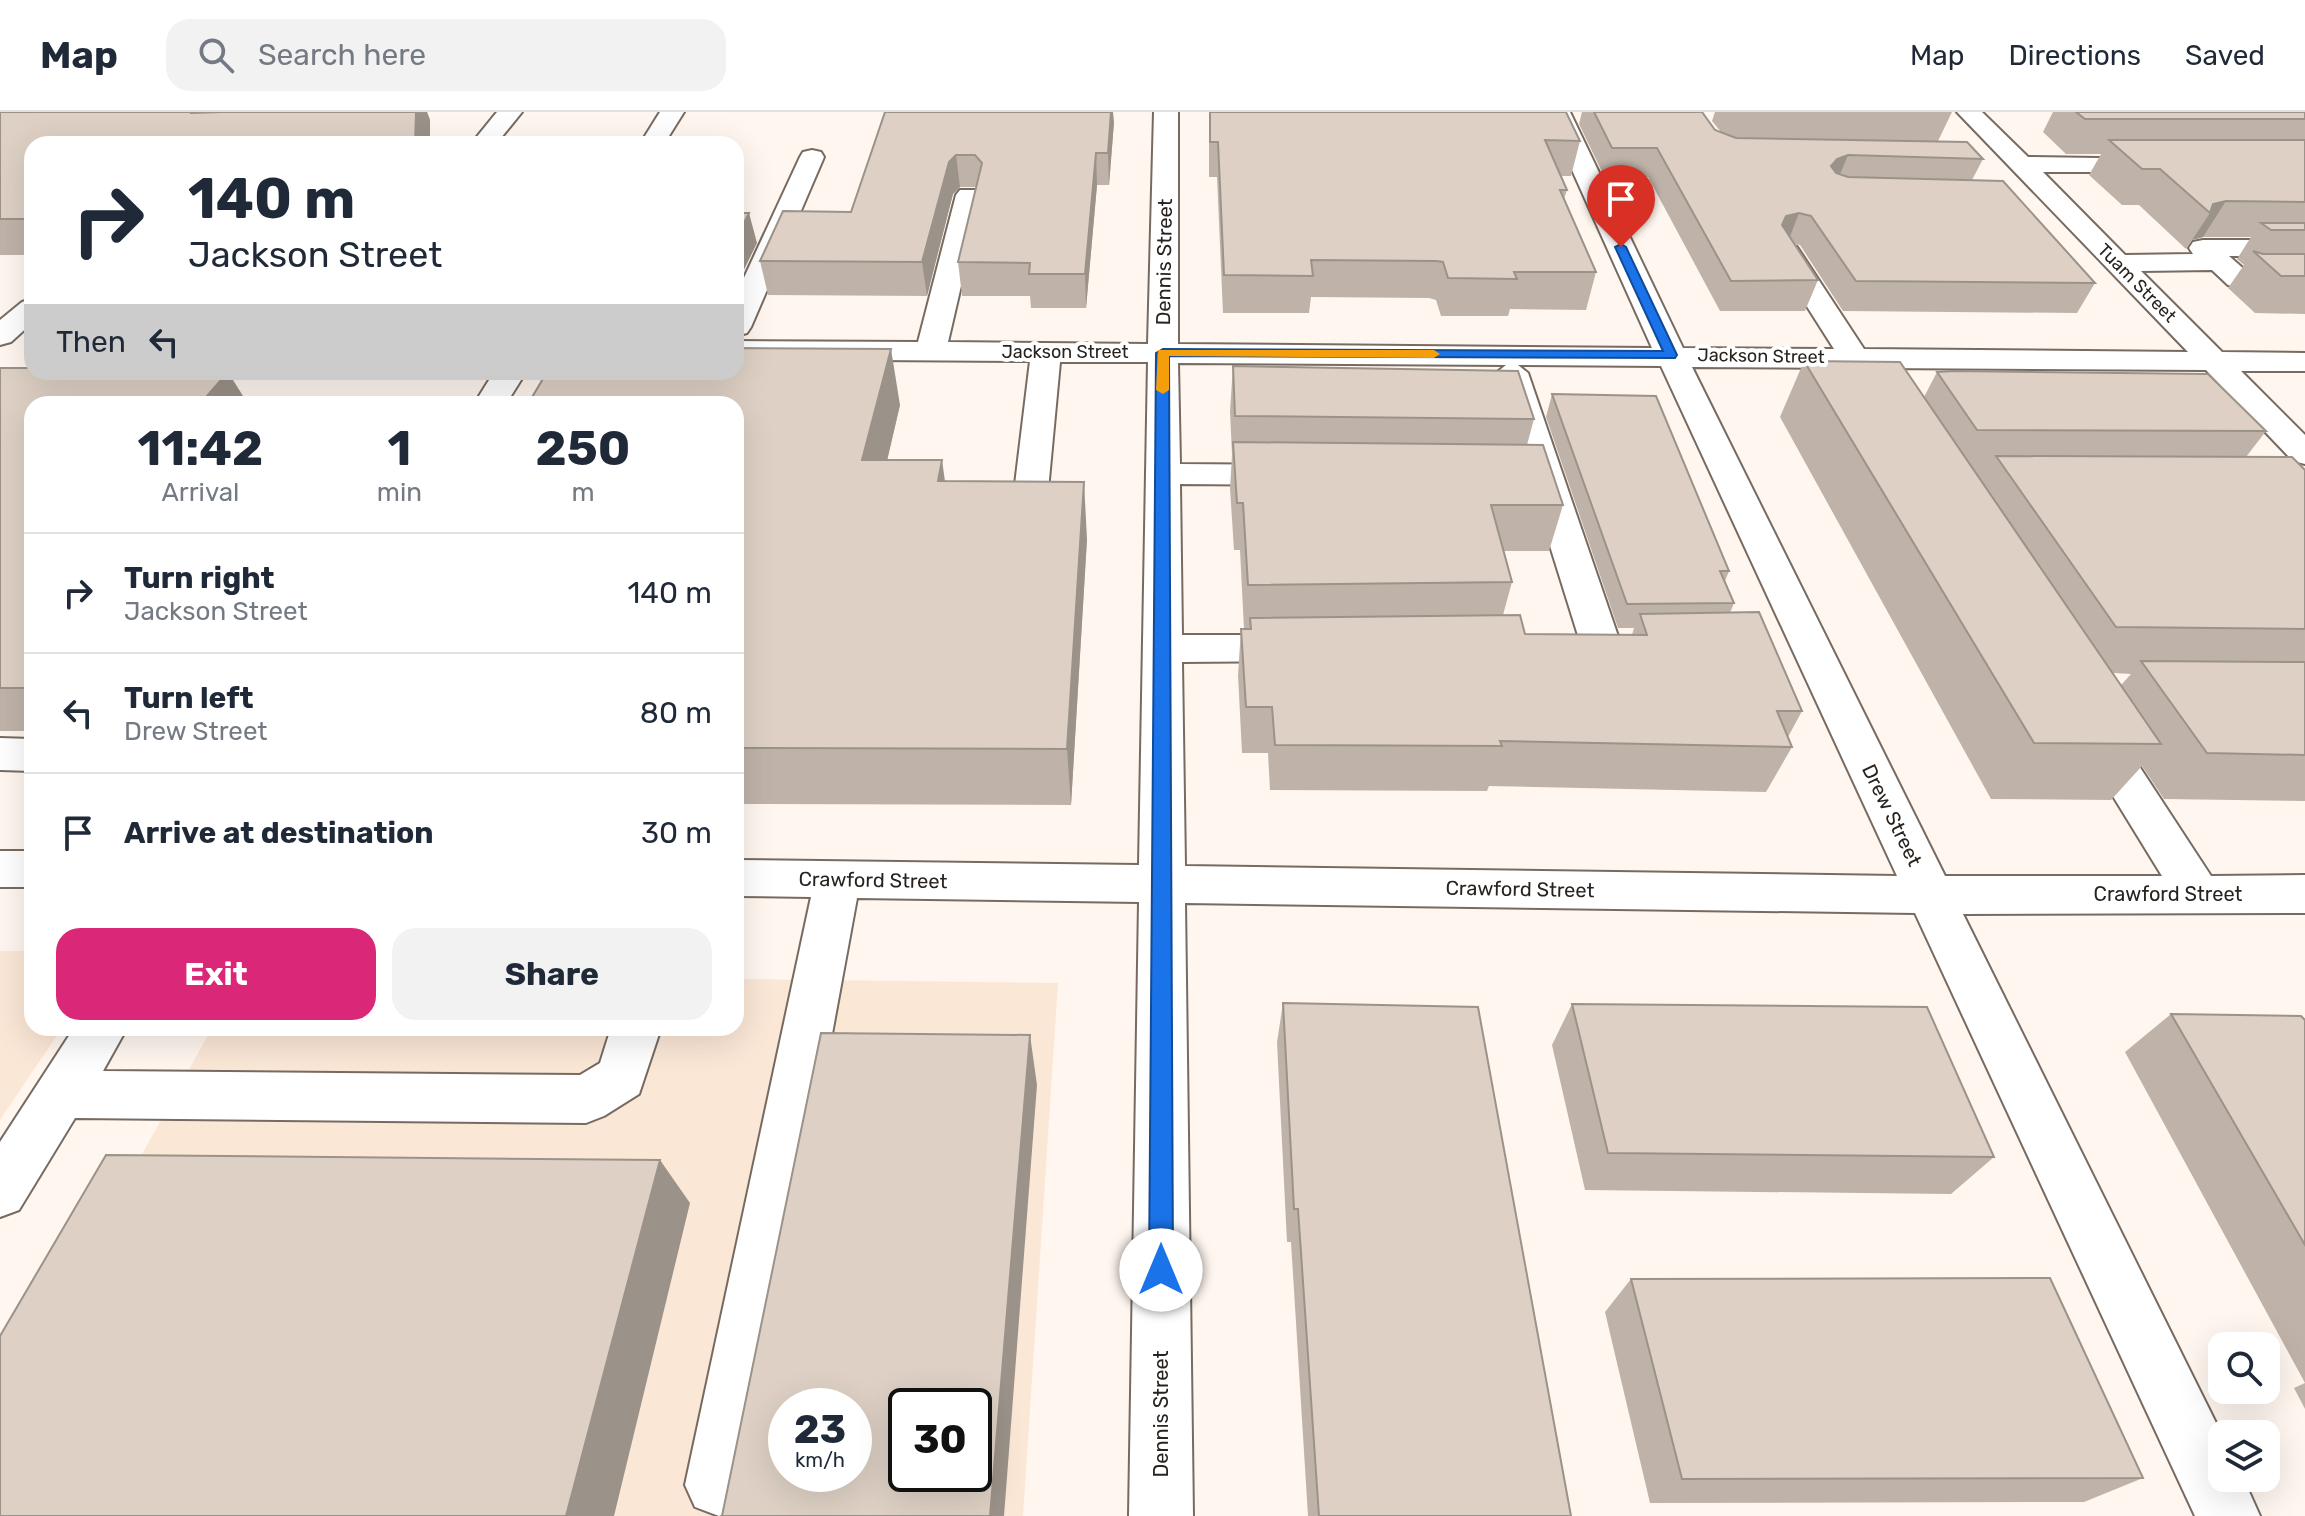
<!DOCTYPE html>
<style>
body{margin:0;font-family:Rubik,sans-serif;background:#f2f2f3;color:#1f2937;height:100vh;display:flex;flex-direction:column;font-size:30px;white-space:nowrap}
*{box-sizing:border-box;margin:0}
p{font-size:26px;color:#747a83}
.icon{flex:none;width:44px;height:44px;fill:none;stroke:currentColor;stroke-width:2;stroke-linecap:round;stroke-linejoin:round}
.map{position:relative;flex:1;overflow:hidden}
.sheet{position:absolute;left:24px;top:284px;width:720px;height:640px;display:flex;flex-direction:column;background:#fff;border-radius:24px;box-shadow:0 8px 32px #0002}
.sheet>*{flex:none}
.hud{position:absolute;left:24px;top:24px;width:720px;height:244px;border-radius:24px;box-shadow:0 8px 32px #0002;background:#fff;color:#1f2937;overflow:hidden}
.tools{position:absolute;left:2208px;top:1220px;display:grid;gap:16px}
.tools a{display:grid;place-items:center;width:72px;height:72px;border-radius:16px;background:#fff;box-shadow:0 8px 32px #0002;font-size:40px}
.speed{position:absolute;left:768px;top:1276px;display:flex;gap:16px;font-size:40px;font-weight:700;text-align:center}
.speed>*{display:grid;place-content:center;width:104px;height:104px;border-radius:50%;background:#fff;box-shadow:0 8px 32px #0002;line-height:1}
.speed small{font-size:20px;font-weight:400}
.speed .limit{border:4px solid #111;border-radius:12px;background:#fff;color:#111}
.pin{position:absolute;display:grid;place-items:center;width:68px;height:68px;color:#fff;margin:-82px -34px;border-radius:50% 50% 50% 0;rotate:-45deg;box-shadow:0 0 8px #0007}
.pin .icon{rotate:45deg}
.me{position:absolute;width:88px;margin:-44px;rotate:0deg;stroke-linejoin:round;filter:drop-shadow(0 0 6px #0008)}
.turn{display:flex;align-items:center;gap:28px;height:168px;padding:0 32px;font-size:36px}
.turn .icon{width:104px;height:104px;stroke-width:2.5}
.turn b{display:block;font-size:56px;line-height:68px}
.then{display:flex;align-items:center;height:76px;padding:0 32px;background:#0003;gap:16px;font-size:30px}
.eta{display:flex;justify-content:space-evenly;align-items:center;height:136px;text-align:center}
.eta b{font-size:48px;font-weight:700;line-height:56px}
.action{display:flex;gap:16px;margin-top:auto;padding:16px 32px}
.action a{flex:1;height:92px;border-radius:24px;background:#db2777;color:#fff;font-size:32px;font-weight:700;line-height:92px;text-align:center}
.action a+a{background:#f2f2f3;color:#1f2937}
ul{padding:0;list-style:none}
li{display:flex;align-items:center;gap:24px;height:120px;padding:0 32px;border-top:2px solid #e0e1e3}
li div{flex:1}
li b{display:block;font-size:30px}
li em{font-style:normal}
header{display:flex;align-items:center;gap:48px;box-sizing:border-box;height:112px;padding:0 40px;background:#fff;border-bottom:2px solid #e0e1e3}
header strong{font-size:38px}
nav{display:flex;gap:44px;margin-inline-start:auto;font-size:28px}
.search{width:560px;height:72px;background:#f2f2f3;display:flex;align-items:center;gap:20px;box-sizing:border-box;padding:0 28px;border-radius:24px;color:#747a83;font-size:30px}
.map>svg:first-child{display:block}
.built{fill:#fbe7d6;fill-rule:evenodd}
.lines{fill:none;stroke-linecap:round;stroke-linejoin:round}
.minor-casing{stroke:#776b61;stroke-width:4}
.minor{fill:#fff;fill-rule:evenodd}
.wall{fill:#bfb3a9;fill-rule:evenodd}
.shaded-wall{fill:#9b9289}
.building{fill:#ded0c4;stroke:#9b9289;stroke-width:2;fill-rule:evenodd}
.route{fill:#1a73e8;stroke:#114b97;stroke-width:2}
.slow{fill:#f59e0b}
.labels{text-anchor:middle;dominant-baseline:central;stroke-width:8;stroke-linejoin:round;paint-order:stroke}
.far-street-label{font-size:18px;fill:#28231e;stroke:#fff}
.street-label{font-size:20px;fill:#28231e;stroke:#fff}
</style>
<header>
<strong>Map</strong>
<div class="search"><svg class="icon" aria-label="search" viewBox="0 0 24 24"><circle cx="10" cy="10" r="6"/><path d="M15 15l6 6"/></svg>Search here</div>
<nav><a>Map</a><a>Directions</a><a>Saved</a></nav>
</header>
<div class="map">
<svg width="2305" height="1404" viewBox="0 0 2305 1404">
<rect width="100%" height="100%" fill="#fff6ef"/>
<!-- built -->
<path class="built" d="M 0,839 L 32,839 L 32,916 L 62,916 L 0,1008 Z
M 736,867 L 1058,871 L 1023,1404 L 0,1404 L 0,1298 L 212,916 L 736,916 ZM 786,1294 L 854,1294 L 854,1362 L 786,1362 ZM 906,1294 L 974,1294 L 974,1362 L 906,1362 Z"/>
<g class="lines">
<!-- minor casing -->
<g class="minor-casing">
<path id="minor" d="M 497,0 L 522,0 L 496,32 L 471,32 Z
M 660,0 L 684,0 L 664,32 L 640,32 Z
M 1154,0 L 1178,0 L 1178,232 L 1652,236 L 1546,0 L 1570,0 L 1683,236 L 1834,237 L 1773,141 L 1777,135 L 1787,133 L 1797,135 L 1864,237 L 2188,240 L 1957,0 L 1982,0 L 2028,45 L 2163,47 L 2167,52 L 2163,57 L 2154,60 L 2043,60 L 2125,143 L 2193,142 L 2189,136 L 2193,130 L 2203,128 L 2305,128 L 2305,144 L 2229,144 L 2245,158 L 2305,158 L 2305,176 L 2238,176 L 2228,173 L 2212,158 L 2141,159 L 2222,240 L 2305,241 L 2305,259 L 2241,259 L 2305,323 L 2305,352 L 2293,349 L 2206,258 L 1877,256 L 1883,265 L 1878,272 L 1867,274 L 1856,272 L 1846,256 L 1692,255 L 1945,764 L 2162,764 L 2073,619 L 2079,608 L 2094,604 L 2109,608 L 2211,764 L 2305,763 L 2305,801 L 1963,802 L 2222,1323 L 2222,1366 L 2243,1366 L 2260,1404 L 2195,1404 L 1915,801 L 1185,791 L 1193,1404 L 1129,1404 L 1139,790 L 857,786 L 749,1373 L 739,1395 L 719,1404 L 695,1395 L 685,1373 L 811,785 L 736,784 L 736,748 L 1139,753 L 1148,250 L 1060,250 L 1047,389 L 1042,396 L 1030,400 L 1018,396 L 1013,389 L 1030,249 L 736,247 L 736,229 L 918,230 L 956,83 L 960,78 L 978,78 L 982,83 L 948,230 L 1148,232 ZM 1178,251 L 1506,253 L 1496,261 L 1581,533 L 1587,542 L 1601,546 L 1615,542 L 1621,533 L 1528,261 L 1518,253 L 1661,254 L 1897,764 L 1185,754 L 1182,550 L 1299,549 L 1313,545 L 1319,536 L 1313,527 L 1299,523 L 1182,523 L 1180,372 L 1292,373 L 1304,370 L 1309,363 L 1304,356 L 1292,353 L 1180,352 Z
M 812,38 L 821,40 L 824,45 L 751,215 L 747,221 L 736,224 L 736,183 L 800,45 L 803,40 Z
M 32,187 L 32,211 L 11,230 L 0,233 L 0,208 L 22,190 Z
M 494,260 L 526,260 L 506,292 L 474,292 Z
M 0,626 L 32,627 L 32,659 L 0,658 Z
M 0,739 L 32,739 L 32,775 L 0,775 Z
M 74,916 L 127,916 L 103,959 L 580,963 L 600,951 L 611,916 L 661,916 L 639,982 L 604,1004 L 586,1011 L 75,1006 L 19,1098 L 0,1105 L 0,1030 Z"/>
</g>
<!-- minor -->
<use href="#minor" class="minor"/>
</g>
<!-- wall -->
<path class="wall" d="M 0,0 L 427,0 L 430,8 L 32,32 L 32,143 L 0,143 Z
M 885,0 L 1114,10 L 1109,73 L 1097,73 L 1086,196 L 1031,196 L 1030,184 L 962,184 L 958,150 L 976,75 L 960,75 L 953,82 L 927,184 L 768,183 L 760,149 L 851,100 Z
M 1209,0 L 1566,0 L 1580,29 L 1571,64 L 1560,64 L 1567,78 L 1564,87 L 1596,160 L 1586,198 L 1510,197 L 1508,204 L 1441,204 L 1436,188 L 1429,186 L 1311,185 L 1309,201 L 1223,201 L 1217,65 L 1209,65 Z
M 1582,0 L 1702,0 L 1715,18 L 1721,20 L 1712,9 L 1715,0 L 1952,0 L 1938,29 L 1983,47 L 1972,68 L 2095,171 L 2077,201 L 1843,199 L 1800,133 L 1794,132 L 1818,168 L 1805,199 L 1720,199 L 1648,65 L 1604,64 L 1579,12 Z
M 2053,0 L 2305,0 L 2305,202 L 2255,201 L 2228,176 L 2244,153 L 2237,147 L 2251,125 L 2203,125 L 2192,128 L 2186,137 L 2139,93 L 2122,93 L 2089,63 L 2101,42 L 2066,42 L 2043,20 Z
M 1804,249 L 1924,285 L 1937,260 L 2266,319 L 2246,345 L 2305,358 L 2305,689 L 2164,687 L 2142,654 L 2111,688 L 1991,687 L 1780,305 ZM 2113,561 L 2131,562 L 2121,573 Z
M 1233,254 L 1534,307 L 1527,333 L 1563,393 L 1549,439 L 1504,439 L 1512,470 L 1503,503 L 1525,522 L 1632,523 L 1634,516 L 1618,516 L 1546,305 L 1552,282 L 1729,459 L 1725,469 L 1734,491 L 1730,501 L 1802,599 L 1788,625 L 1792,635 L 1766,680 L 1489,674 L 1487,679 L 1270,678 L 1268,641 L 1242,641 L 1238,563 L 1241,517 L 1244,517 L 1240,438 L 1234,438 L 1230,376 L 1232,343 L 1230,299 Z
M 0,256 L 32,292 L 32,619 L 0,619 Z
M 736,292 L 900,293 L 887,348 L 945,369 L 1087,427 L 1071,693 L 736,692 Z
M 1283,891 L 1571,1404 L 1308,1404 L 1291,1130 L 1287,1130 L 1277,930 Z
M 1572,892 L 1994,1045 L 1951,1082 L 1585,1078 L 1552,933 Z
M 2171,902 L 2305,908 L 2305,1297 L 2294,1276 L 2305,1271 L 2125,940 Z
M 1631,1167 L 2143,1366 L 2084,1390 L 1650,1391 L 1605,1200 Z"/>
<!-- shaded-wall -->
<path class="shaded-wall" d="M 416,0 L 427,0 L 430,8 L 430,32 L 415,32 Z
M 1111,0 L 1113,0 L 1114,10 L 1109,73 L 1108,41 Z
M 1096,41 L 1097,73 L 1086,196 L 1085,162 Z
M 956,43 L 960,75 L 953,82 L 927,184 L 922,150 L 949,50 Z
M 1848,43 L 1836,72 L 1831,54 L 1837,47 Z
M 2226,89 L 2203,125 L 2192,128 L 2210,101 L 2213,92 Z
M 749,101 L 757,131 L 736,174 L 736,127 Z
M 1799,101 L 1788,130 L 1774,133 L 1786,104 Z
M 891,237 L 900,293 L 874,405 L 862,348 Z
M 228,260 L 248,292 L 200,292 Z
M 942,348 L 950,405 L 938,369 Z
M 1084,370 L 1087,427 L 1071,693 L 1067,637 Z
M 1030,923 L 1037,973 L 1004,1404 L 990,1404 Z
M 660,1048 L 690,1091 L 614,1404 L 566,1404 Z"/>
<!-- building -->
<path class="building" d="M 0,0 L 190,0 L 191,1 L 221,0 L 416,0 L 415,32 L 32,32 L 32,107 L 0,107 Z
M 885,0 L 1111,0 L 1108,41 L 1096,41 L 1085,162 L 1029,162 L 1030,151 L 958,150 L 982,51 L 975,43 L 956,43 L 949,50 L 922,150 L 760,149 L 783,99 L 851,100 Z
M 1210,0 L 1566,0 L 1580,29 L 1545,28 L 1567,78 L 1560,78 L 1596,160 L 1514,160 L 1517,167 L 1448,166 L 1443,150 L 1436,149 L 1311,148 L 1313,164 L 1224,163 L 1218,30 L 1210,30 Z
M 1594,0 L 1702,0 L 1715,18 L 1736,26 L 1967,30 L 1983,47 L 1848,43 L 1837,47 L 1831,54 L 1836,61 L 1848,65 L 2003,69 L 2095,171 L 1856,169 L 1811,104 L 1799,101 L 1786,104 L 1782,113 L 1818,168 L 1731,169 L 1657,36 L 1612,36 Z
M 2076,0 L 2305,0 L 2305,7 L 2085,7 Z
M 2109,28 L 2305,28 L 2305,90 L 2226,89 L 2213,92 L 2210,101 L 2160,57 L 2142,57 Z
M 736,101 L 749,101 L 736,127 Z
M 2261,111 L 2305,111 L 2305,118 L 2271,118 Z
M 2253,139 L 2263,142 L 2305,142 L 2305,164 L 2281,164 Z
M 736,236 L 891,237 L 862,348 L 942,348 L 938,369 L 1084,370 L 1067,637 L 736,636 L 736,292 L 528,292 L 547,260 L 736,260 Z
M 1804,249 L 1900,250 L 2161,632 L 2034,631 Z
M 1233,254 L 1518,259 L 1534,307 L 1235,304 Z
M 0,256 L 32,256 L 32,260 L 228,260 L 200,292 L 32,292 L 32,576 L 0,576 Z
M 1954,259 L 2208,262 L 2266,319 L 1977,318 L 1937,260 Z
M 1552,282 L 1656,284 L 1729,459 L 1720,459 L 1734,491 L 1627,492 Z
M 1233,330 L 1543,333 L 1563,393 L 1491,393 L 1512,470 L 1248,473 L 1243,391 L 1237,391 Z
M 1996,344 L 2292,345 L 2305,358 L 2305,517 L 2116,515 Z
M 1759,500 L 1802,599 L 1777,599 L 1792,635 L 1500,629 L 1502,634 L 1275,633 L 1272,595 L 1246,595 L 1241,517 L 1251,517 L 1250,506 L 1520,503 L 1525,522 L 1647,523 L 1640,502 Z
M 2141,549 L 2305,550 L 2305,643 L 2207,641 Z
M 1283,891 L 1478,895 L 1571,1404 L 1319,1404 L 1298,1097 L 1294,1097 Z
M 1572,892 L 1927,895 L 1994,1045 L 1608,1041 Z
M 2171,902 L 2301,904 L 2305,908 L 2305,1133 Z
M 821,921 L 1030,923 L 990,1404 L 722,1404 ZM 786,1294 L 854,1294 L 854,1362 L 786,1362 ZM 906,1294 L 974,1294 L 974,1362 L 906,1362 Z
M 106,1043 L 660,1048 L 566,1404 L 0,1404 L 0,1224 Z
M 2050,1166 L 2143,1366 L 1682,1367 L 1631,1167 Z"/>
<!-- route -->
<path class="route" d="M 1621,132 L 1626,135 L 1677,243 L 1675,246 L 1169,244 L 1173,1158 L 1169,1167 L 1161,1170 L 1153,1167 L 1149,1158 L 1156,241 L 1163,237 L 1663,239 L 1615,135 Z"/>
<!-- slow -->
<path class="slow" d="M 1158,238 L 1434,238 L 1440,242 L 1434,246 L 1169,244 L 1169,278 L 1163,282 L 1156,278 Z"/>
<g class="labels">
<!-- far-street labels -->
<g class="far-street-label">
<text transform="translate(2137 171) rotate(45)">Tuam Street</text>
<text x="1065" y="240">Jackson Street</text>
<text transform="translate(1761 244) rotate(1)">Jackson Street</text>
</g>
<!-- street labels -->
<g class="street-label">
<text transform="translate(1164 150) rotate(-89)">Dennis Street</text>
<text transform="translate(1892 703) rotate(64)">Drew Street</text>
<text transform="translate(873 768) rotate(1)">Crawford Street</text>
<text transform="translate(1520 777) rotate(1)">Crawford Street</text>
<text x="2168" y="782">Crawford Street</text>
<text transform="translate(1161 1302) rotate(-90)">Dennis Street</text>
</g>
</g>
</svg>
<div class="tools">
<a><svg class="icon" aria-label="search" viewBox="0 0 24 24"><circle cx="10" cy="10" r="6"/><path d="M15 15l6 6"/></svg></a>
<a><svg class="icon" aria-label="layers" viewBox="0 0 24 24"><path d="M12 4l9 5-9 5-9-5zM3 14l9 5 9-5"/></svg></a>
</div>
<div class="speed"><div>23<small>km/h</small></div><div class="limit">30</div></div>
<div class="pin" style="left:1621px;top:135px;background:#d93025"><svg class="icon" aria-label="arrive" viewBox="0 0 24 24"><path d="M6 21V4h12l-3 4 3 4H6"/></svg></div>
<svg class="me" style="left:1161px;top:1158px" viewBox="-20 -20 40 40"><circle r="19" fill="#fff"/><path d="M0-13L10 11 0 6-10 11z" fill="#1a73e8"/></svg>
<div class="hud">
<div class="turn"><svg class="icon" aria-label="right" viewBox="0 0 24 24"><path d="M7 20v-9h11M14 6l5 5-5 5"/></svg><div><b>140 m</b>Jackson Street</div></div>
<div class="then">Then<svg class="icon" aria-label="left" viewBox="0 0 24 24"><path d="M17 20v-9H6M10 6l-5 5 5 5"/></svg></div>
</div>
<section class="sheet">
<div class="eta">
<div><b>11:42</b><p>Arrival</p></div>
<div><b>1</b><p>min</p></div>
<div><b>250</b><p>m</p></div>
</div>
<ul>
<li><svg class="icon" aria-label="right" viewBox="0 0 24 24"><path d="M7 20v-9h11M14 6l5 5-5 5"/></svg><div><b>Turn right</b><p>Jackson Street</p></div><em>140 m</em></li>
<li><svg class="icon" aria-label="left" viewBox="0 0 24 24"><path d="M17 20v-9H6M10 6l-5 5 5 5"/></svg><div><b>Turn left</b><p>Drew Street</p></div><em>80 m</em></li>
<li><svg class="icon" aria-label="arrive" viewBox="0 0 24 24"><path d="M6 21V4h12l-3 4 3 4H6"/></svg><div><b>Arrive at destination</b></div><em>30 m</em></li>
</ul>
<div class="action"><a>Exit</a><a>Share</a></div>
</section>
</div>
